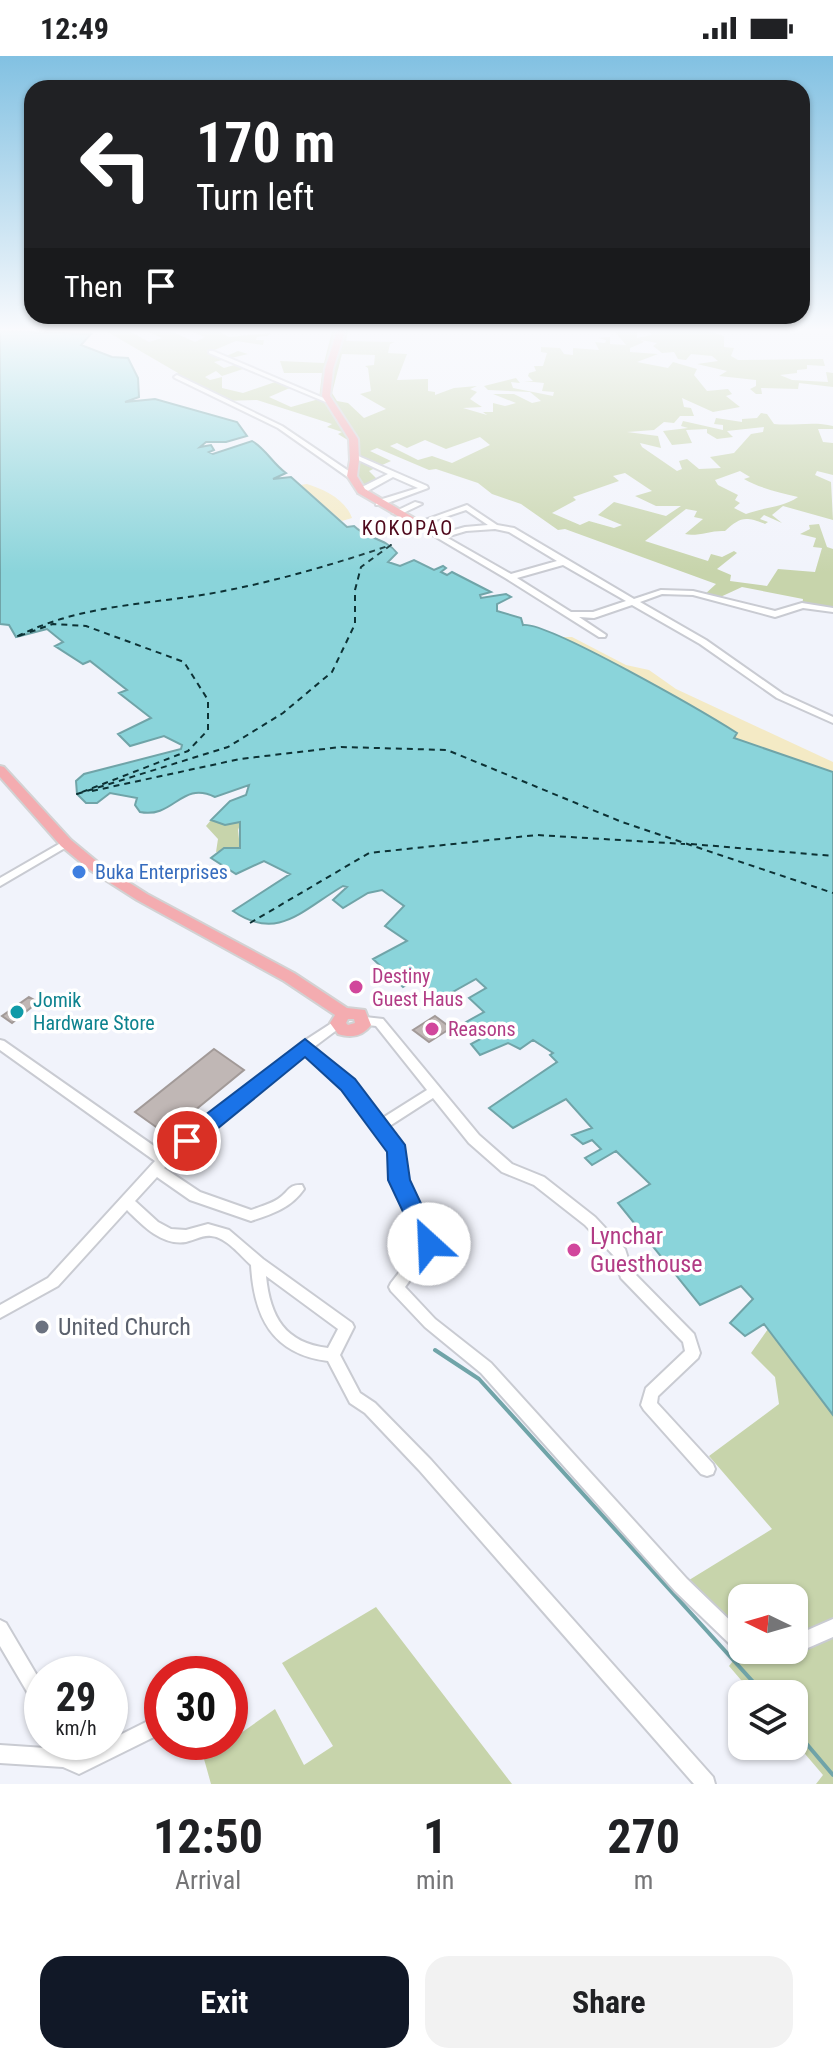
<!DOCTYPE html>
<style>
body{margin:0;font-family:"Roboto Condensed",sans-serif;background:#f2f2f2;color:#202124;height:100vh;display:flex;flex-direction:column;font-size:30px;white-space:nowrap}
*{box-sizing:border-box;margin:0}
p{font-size:26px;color:#757577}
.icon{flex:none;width:44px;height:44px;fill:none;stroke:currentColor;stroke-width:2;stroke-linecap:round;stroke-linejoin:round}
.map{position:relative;height:1728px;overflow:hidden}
.sheet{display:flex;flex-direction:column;background:#fff;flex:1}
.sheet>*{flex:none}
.guide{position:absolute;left:24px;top:24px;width:786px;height:244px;border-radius:24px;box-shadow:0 2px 6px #0004;background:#202124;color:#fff;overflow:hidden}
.needle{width:52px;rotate:275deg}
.tools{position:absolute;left:728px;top:1528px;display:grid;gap:16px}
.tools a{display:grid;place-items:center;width:80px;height:80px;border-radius:16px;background:#fff;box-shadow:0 2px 6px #0004;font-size:40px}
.speed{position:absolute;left:24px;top:1600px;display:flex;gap:16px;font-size:40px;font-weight:700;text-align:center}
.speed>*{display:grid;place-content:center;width:104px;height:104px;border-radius:50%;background:#fff;box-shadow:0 2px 6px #0004;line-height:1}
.speed small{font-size:20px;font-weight:400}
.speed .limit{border:12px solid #d22;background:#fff;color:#111}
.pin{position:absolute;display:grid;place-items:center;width:68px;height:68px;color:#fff;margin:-34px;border:4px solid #fff;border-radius:50%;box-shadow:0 2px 8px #0007}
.me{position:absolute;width:88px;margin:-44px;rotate:335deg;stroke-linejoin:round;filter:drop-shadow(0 0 6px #0008)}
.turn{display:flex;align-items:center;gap:28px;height:168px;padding:0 40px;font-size:36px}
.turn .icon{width:104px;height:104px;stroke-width:2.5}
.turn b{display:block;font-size:56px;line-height:68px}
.then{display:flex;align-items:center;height:76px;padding:0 40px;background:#0003;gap:16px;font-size:30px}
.eta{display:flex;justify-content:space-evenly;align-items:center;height:136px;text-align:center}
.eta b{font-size:48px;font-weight:700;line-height:56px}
.button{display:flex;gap:16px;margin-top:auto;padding:16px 40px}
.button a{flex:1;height:92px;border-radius:24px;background:#111827;color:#fff;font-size:32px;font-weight:700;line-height:92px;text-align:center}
.button a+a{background:#f2f2f2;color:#202124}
.status{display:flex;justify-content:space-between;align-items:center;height:56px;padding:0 40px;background:#fff;direction:ltr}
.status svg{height:22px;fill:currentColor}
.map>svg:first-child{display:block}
.green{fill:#c7d4ab;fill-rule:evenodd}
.sand{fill:#f4eac5}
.water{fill:#8ad4da;stroke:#70a4a8;stroke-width:2}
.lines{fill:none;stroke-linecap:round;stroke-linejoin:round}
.stream{stroke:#70a4a8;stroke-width:4}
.ferry{stroke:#0d3235;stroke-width:2;stroke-dasharray:6 5;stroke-linecap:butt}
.building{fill:#c0b7b5;stroke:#a29a98;stroke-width:2}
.minor-casing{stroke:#c9cbd2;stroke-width:4}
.major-casing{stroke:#d2d2d3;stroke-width:4}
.minor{fill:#fff;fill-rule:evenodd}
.major{fill:#f4acb0;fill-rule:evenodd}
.route{fill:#1a73e8;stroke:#114b97;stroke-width:2}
.shop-dot{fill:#3f7fe0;stroke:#fff;stroke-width:3}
.hotel-dot{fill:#d1479c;stroke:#fff;stroke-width:3}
.culture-dot{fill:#0f9aa8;stroke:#fff;stroke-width:3}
.worship-dot{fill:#6b7280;stroke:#fff;stroke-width:3}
.labels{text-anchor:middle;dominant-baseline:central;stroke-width:7;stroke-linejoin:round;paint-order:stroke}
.far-quarter-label{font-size:20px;letter-spacing:2px;fill:#4f091c;stroke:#fff}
.shop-label{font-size:20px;fill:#366cbe;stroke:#fff;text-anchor:start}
.hotel-label{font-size:20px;fill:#b23c85;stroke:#fff;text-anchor:start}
.culture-label{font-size:20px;fill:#0d838f;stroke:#fff;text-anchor:start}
.near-hotel-label{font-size:24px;fill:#b23c85;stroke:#fff;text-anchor:start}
.near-worship-label{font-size:24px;fill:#5b616d;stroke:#fff;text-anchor:start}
</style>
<div class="status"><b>12:49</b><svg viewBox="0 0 49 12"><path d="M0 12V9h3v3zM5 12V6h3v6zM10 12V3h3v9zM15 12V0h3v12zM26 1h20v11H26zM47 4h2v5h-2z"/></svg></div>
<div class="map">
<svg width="833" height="1728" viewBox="0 0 833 1728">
<rect width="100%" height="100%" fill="#f1f3fb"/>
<!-- green -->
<path class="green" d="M 106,275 L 129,275 L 149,286 L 162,282 L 147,275 L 175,277 L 195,286 L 205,281 L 190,275 L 218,275 L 229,281 L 270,277 L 268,280 L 257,281 L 256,284 L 264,284 L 263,289 L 236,285 L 212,295 L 224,301 L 238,295 L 248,298 L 214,306 L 224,312 L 241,307 L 249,311 L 222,320 L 216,315 L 205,321 L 210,324 L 222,321 L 222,332 L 243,337 L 278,325 L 292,331 L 269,341 L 291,351 L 319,343 L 322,317 L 284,317 L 280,305 L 324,307 L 332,275 L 348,275 L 346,285 L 395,286 L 390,288 L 388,297 L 407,298 L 397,324 L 428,323 L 428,335 L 435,336 L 435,339 L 454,332 L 477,330 L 470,333 L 477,336 L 470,343 L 482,351 L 463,352 L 487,359 L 483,356 L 493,356 L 493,347 L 505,350 L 516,347 L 493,338 L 514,338 L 532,347 L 541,345 L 530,336 L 488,334 L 484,330 L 516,322 L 520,327 L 511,326 L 513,332 L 553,340 L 554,336 L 542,335 L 544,327 L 524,325 L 533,325 L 528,320 L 529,317 L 536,315 L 534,310 L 543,310 L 547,297 L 541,296 L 541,291 L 560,292 L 564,298 L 573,299 L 573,292 L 599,294 L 595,286 L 605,287 L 606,284 L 598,282 L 610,281 L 610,288 L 626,289 L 615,276 L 637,276 L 637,282 L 651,279 L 650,275 L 708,275 L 724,280 L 724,291 L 734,292 L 731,300 L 738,304 L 823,303 L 825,310 L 807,309 L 807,313 L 797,314 L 797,317 L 780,319 L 792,324 L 828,326 L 826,316 L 833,317 L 833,331 L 799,327 L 798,333 L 761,332 L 762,338 L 756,338 L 750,333 L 756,330 L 756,324 L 719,320 L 727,315 L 697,308 L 718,305 L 712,300 L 691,298 L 686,304 L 678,303 L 674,296 L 662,297 L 653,290 L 657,287 L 641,284 L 644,286 L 630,292 L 630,296 L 658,298 L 637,306 L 668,312 L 673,306 L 697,313 L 694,319 L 707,335 L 728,333 L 732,338 L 726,340 L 740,351 L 713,356 L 682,342 L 684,351 L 691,352 L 694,360 L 680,360 L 674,367 L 664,366 L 654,374 L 627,376 L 658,380 L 661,392 L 640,387 L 642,391 L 677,415 L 682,413 L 679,405 L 687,403 L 699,413 L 721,412 L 710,401 L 734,397 L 751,378 L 763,376 L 764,371 L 727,375 L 733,381 L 717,383 L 707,377 L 707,373 L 686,374 L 692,387 L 672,389 L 663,375 L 688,372 L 681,370 L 683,365 L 723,374 L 723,369 L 714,368 L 716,362 L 742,366 L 742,363 L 757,362 L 761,357 L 767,358 L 774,368 C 795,370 814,365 833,370 L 833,373 L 818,373 L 823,386 L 833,387 L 833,419 L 817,415 L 815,419 L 831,426 L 833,464 L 783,450 L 772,459 L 782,467 L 764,459 L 760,463 L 768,466 L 765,468 C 743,459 739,463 725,475 C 711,474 697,481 685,478 L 703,463 L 694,461 L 697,455 L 686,453 L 645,485 L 708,505 L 711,498 L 722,501 L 734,495 L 737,497 L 717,513 L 731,519 L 730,525 L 767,530 L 778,513 L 815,516 L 822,492 L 813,491 L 816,482 L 800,478 L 810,473 L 809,469 L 819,468 L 827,491 L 833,493 L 833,554 L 802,549 L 803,543 L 742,531 L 716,543 L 704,539 L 716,528 L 565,473 L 558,474 L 521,448 L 492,438 L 478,427 L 436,413 L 429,414 L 377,392 L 370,395 L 391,405 L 369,415 L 378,424 L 361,435 L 352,420 L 351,386 L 338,378 L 342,376 L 327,371 L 332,368 L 257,344 L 223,345 L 177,321 L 178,317 ZM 342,298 L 375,299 L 374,309 L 365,310 L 368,312 L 371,335 L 360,338 L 386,353 L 364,362 L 348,347 L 337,345 L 332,337 ZM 480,381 L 490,389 L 452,407 L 432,400 L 418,404 L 390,390 L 397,387 L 407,392 L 425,384 L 446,393 ZM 740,415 L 750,421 L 744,423 C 759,432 781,437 798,441 C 782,452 764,451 746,458 L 734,452 L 740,447 L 735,444 L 738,439 L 718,429 L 715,424 ZM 625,417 L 652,435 L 635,440 L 656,450 L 681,450 L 666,460 L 614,446 L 598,459 L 622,469 L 614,472 L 589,465 L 580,469 L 552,457 L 576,444 L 573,441 L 619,425 L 613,420 Z
M 211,764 L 225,769 L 241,766 L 238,774 L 240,792 L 216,796 L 218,783 L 206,770 Z
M 768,1273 L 833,1359 L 833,1728 L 816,1728 L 823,1719 L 794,1685 L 794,1638 L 753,1638 L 729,1610 L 742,1594 L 794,1594 L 794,1542 L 742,1542 L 742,1588 L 681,1529 L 772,1473 L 709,1400 L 779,1348 L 775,1321 L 751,1297 Z
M 376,1551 L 512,1728 L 211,1728 L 204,1703 L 275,1653 L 304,1709 L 333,1690 L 282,1607 Z"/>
<!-- sand -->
<path class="sand" d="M 307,428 C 325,434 345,443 352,462 L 342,465 L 300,429 Z
M 561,581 L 572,581 L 626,609 L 649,614 L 676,633 L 833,706 L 833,716 L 734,682 L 736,676 Z"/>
<!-- water -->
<path class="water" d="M 0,275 L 91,278 L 81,289 L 112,301 L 128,302 L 138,322 L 139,341 L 125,346 L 155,343 L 237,366 L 247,380 L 226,386 L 206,386 L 200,391 L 211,389 L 214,394 L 209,396 L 213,398 L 252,385 C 266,393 273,408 286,417 L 273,423 L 291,421 L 347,471 L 354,470 C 367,483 386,482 397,497 L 388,506 L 400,510 L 414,504 L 434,514 L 443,510 L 446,512 L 441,516 L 447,519 L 452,516 L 491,536 L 480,539 L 481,542 L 506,538 L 511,541 L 497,548 L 497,555 L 521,562 L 523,569 C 547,565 707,658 737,677 L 734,682 L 833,716 L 833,1359 L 764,1268 L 745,1280 L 730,1267 L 753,1243 L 741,1230 L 700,1249 L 618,1147 L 650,1128 L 616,1095 L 592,1109 L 585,1102 L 601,1093 L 592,1084 L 583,1088 L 572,1079 L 592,1072 L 566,1043 L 513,1072 L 489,1052 L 557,1006 L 550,999 L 553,997 L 533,984 L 520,993 L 508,987 L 480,999 L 471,988 L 486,980 L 476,970 L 456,979 L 450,975 L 484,956 L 469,942 L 486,932 L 476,923 L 440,943 L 414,924 L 403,931 L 373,903 L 407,885 L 385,870 L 404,850 L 382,834 L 368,837 L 343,852 L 333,844 L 347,831 L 343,830 C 302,854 278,886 233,855 L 290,818 L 264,805 L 236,818 L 211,802 L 224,792 L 240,792 L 240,766 L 225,769 L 211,764 L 230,745 L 246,739 L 249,729 L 215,741 C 181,724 174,763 140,756 L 135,749 L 137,742 L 110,737 L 97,747 L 86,747 L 77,738 L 76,725 L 84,718 L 181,693 L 182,689 L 164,680 L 130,690 L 118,678 L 151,662 L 119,637 L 127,634 L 90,605 L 83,608 L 55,590 L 63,586 L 47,573 L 16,581 L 9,569 L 0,568 Z"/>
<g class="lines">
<!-- stream -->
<path class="stream" d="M 435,1294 L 479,1323 L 764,1638
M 794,1673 L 833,1719"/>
<!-- ferry -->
<path class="ferry" d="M 391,489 L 361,511 L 355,534 L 355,568 L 332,616 L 283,657 L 228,691 L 77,738 L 188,695 L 208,674 L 208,644 L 184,606 L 86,570 L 53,568 L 16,581 C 80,548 149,549 219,536 C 277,525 335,508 391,489 Z
M 92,735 L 240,703 L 341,691 L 447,694 L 622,766 L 833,837
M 691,788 L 833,800
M 250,867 L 369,797 L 537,779 L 685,788"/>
</g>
<!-- building -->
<path class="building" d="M 29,941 L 38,946 L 12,967 L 2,960 Z
M 435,960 L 451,972 L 429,986 L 413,974 Z
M 214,993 L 244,1014 L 166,1078 L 135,1056 Z"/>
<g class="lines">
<!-- minor casing -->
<g class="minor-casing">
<path id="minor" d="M 209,295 L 213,295 L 333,346 L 328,347 L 209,297 Z
M 177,319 L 282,370 L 356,420 L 349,422 L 278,372 L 175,322 L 174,321 Z
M 356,399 L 427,430 L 428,432 L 382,449 L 376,449 L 376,445 L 418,432 L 393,421 L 364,437 L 358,437 L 358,433 L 388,418 L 354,402 L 354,400 Z
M 415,446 L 422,448 L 399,459 L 392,457 Z
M 467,449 L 497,469 L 514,472 L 634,543 L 661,534 L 693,535 L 775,555 L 802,547 L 833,552 L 833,556 L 803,552 L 775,561 L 693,539 L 662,538 L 640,546 L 706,584 L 783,638 L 833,661 L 833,667 L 777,642 L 700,588 L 632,549 L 594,562 L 579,561 L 606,579 L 605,581 L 599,581 L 507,523 L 414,468 ZM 466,454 L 488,469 L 465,471 L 440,478 L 424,468 ZM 495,473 L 509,476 L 557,505 L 511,518 L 446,481 L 466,475 ZM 563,509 L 626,545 L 593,556 L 571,556 L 517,522 Z
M 66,784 L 71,787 L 70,789 L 0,830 L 0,822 Z
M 365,961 L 383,963 L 479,1079 L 512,1108 L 544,1121 L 595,1161 L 625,1193 L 632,1215 L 694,1278 L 700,1297 L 698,1302 L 658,1340 L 657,1347 L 713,1408 L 715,1413 L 713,1418 L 707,1420 L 701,1418 L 644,1354 L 641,1349 L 646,1332 L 685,1295 L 683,1286 L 621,1222 L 614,1200 L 585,1169 L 534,1129 L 502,1116 L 469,1087 L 433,1042 L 388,1071 L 404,1094 L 406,1124 L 436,1188 L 405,1231 L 435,1263 L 491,1307 L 687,1523 L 742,1576 L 742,1594 L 748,1594 L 742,1597 L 736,1594 L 675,1535 L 481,1317 L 425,1271 L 391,1235 L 389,1231 L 391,1227 L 422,1187 L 392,1124 L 392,1095 L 344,1031 L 306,997 L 259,1032 L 164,1112 L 200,1136 L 251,1154 C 259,1151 271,1148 278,1143 C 289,1136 288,1128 302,1129 L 304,1133 C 291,1152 272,1158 251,1165 L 190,1144 L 157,1121 L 135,1145 L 158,1166 L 171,1173 L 186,1174 L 208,1168 L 229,1174 L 263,1203 L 352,1267 L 354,1271 L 340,1299 L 360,1337 L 375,1347 L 431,1404 L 713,1721 L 715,1728 L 694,1728 L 419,1414 L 365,1357 L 350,1347 L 328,1305 C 272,1298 254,1261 251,1209 C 240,1199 226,1181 211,1180 C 202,1179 195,1184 186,1186 C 162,1190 142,1169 127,1154 L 58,1230 L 0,1262 L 0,1249 L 48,1222 L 155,1105 L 0,994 L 0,984 L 4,985 L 164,1097 L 301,987 L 338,963 L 342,964 L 344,967 L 342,970 L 314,991 L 352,1025 L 381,1063 L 427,1034 L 376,970 L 361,968 L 359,965 L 361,962 ZM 266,1220 L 338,1273 L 328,1292 C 285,1287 270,1261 266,1220 Z
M 833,1563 L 833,1581 L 794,1598 L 788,1595 L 794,1594 L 794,1580 Z
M 0,1564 L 6,1567 L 42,1628 L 42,1654 L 36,1651 L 0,1590 Z
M 162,1658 L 162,1677 L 79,1718 L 63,1711 L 0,1707 L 0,1689 L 60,1693 L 57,1686 L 76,1686 L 83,1697 L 105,1686 L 110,1686 L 110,1684 Z"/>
</g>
<!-- major casing -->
<g class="major-casing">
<path id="major" d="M 337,275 L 345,275 L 333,313 L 330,340 L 358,383 L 359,404 L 357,420 L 365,433 L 421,466 L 421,470 L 415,470 L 358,437 L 347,420 L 350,404 L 349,383 L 322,340 L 325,313 Z
M 0,710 L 4,711 L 71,784 L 100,808 L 147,838 L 294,917 L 347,952 L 365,954 L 371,969 C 362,981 351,982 338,978 L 330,967 L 335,959 L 284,925 L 137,844 L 90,814 L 61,790 L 0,721 ZM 348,963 L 354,963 L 355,967 L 348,969 L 346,967 Z"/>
</g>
<!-- minor -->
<use href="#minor" class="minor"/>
<!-- major -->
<use href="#major" class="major"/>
</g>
<!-- sky -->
<linearGradient id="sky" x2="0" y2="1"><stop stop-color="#82c1e2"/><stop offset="0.53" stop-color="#f9fafd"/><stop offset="1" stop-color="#f9fafd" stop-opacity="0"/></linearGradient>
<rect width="833" height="517" fill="url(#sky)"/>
<!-- route -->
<path class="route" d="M 305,983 L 355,1023 L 405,1089 L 410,1124 L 440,1188 L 437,1194 L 421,1194 L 388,1124 L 387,1096 L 341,1034 L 305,1001 L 195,1091 L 179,1091 L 176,1085 L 179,1079 Z"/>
<!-- markers -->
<circle class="shop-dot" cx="79" cy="816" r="8"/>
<g class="hotel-dot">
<circle cx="356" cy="931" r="8"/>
<circle cx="432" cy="973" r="8"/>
<circle cx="574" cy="1194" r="8"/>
</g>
<circle class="culture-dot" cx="17" cy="956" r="8"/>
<circle class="worship-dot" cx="42" cy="1271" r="8"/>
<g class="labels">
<!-- far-quarter labels -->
<g class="far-quarter-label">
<text x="408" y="472">KOKOPAO</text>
</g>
<!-- shop labels -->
<g class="shop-label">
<text x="95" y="816">Buka Enterprises</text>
</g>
<!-- hotel labels -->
<g class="hotel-label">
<text x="372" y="920">Destiny<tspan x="372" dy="23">Guest Haus</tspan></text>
<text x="448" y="973">Reasons</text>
</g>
<!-- culture labels -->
<g class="culture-label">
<text x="33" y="944">Jomik<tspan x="33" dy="23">Hardware Store</tspan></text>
</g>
<!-- near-hotel labels -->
<g class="near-hotel-label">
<text x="590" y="1180">Lynchar<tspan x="590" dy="28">Guesthouse</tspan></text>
</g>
<!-- near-worship labels -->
<g class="near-worship-label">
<text x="58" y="1271">United Church</text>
</g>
</g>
</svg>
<div class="tools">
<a><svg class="needle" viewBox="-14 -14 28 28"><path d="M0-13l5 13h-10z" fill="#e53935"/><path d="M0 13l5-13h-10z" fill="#757577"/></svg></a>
<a><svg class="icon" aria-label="layers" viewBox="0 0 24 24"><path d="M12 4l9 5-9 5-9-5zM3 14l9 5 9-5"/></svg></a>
</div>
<div class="speed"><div>29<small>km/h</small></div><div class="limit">30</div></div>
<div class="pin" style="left:187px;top:1085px;background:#d93025"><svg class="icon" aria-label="arrive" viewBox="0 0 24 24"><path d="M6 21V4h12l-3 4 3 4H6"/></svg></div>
<svg class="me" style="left:429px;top:1188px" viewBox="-20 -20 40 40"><circle r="19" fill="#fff"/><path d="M0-13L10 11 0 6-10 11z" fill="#1a73e8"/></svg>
<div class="guide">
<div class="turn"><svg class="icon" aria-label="left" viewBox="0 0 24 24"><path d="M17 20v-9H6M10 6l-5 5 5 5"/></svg><div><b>170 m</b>Turn left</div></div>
<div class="then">Then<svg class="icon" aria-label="arrive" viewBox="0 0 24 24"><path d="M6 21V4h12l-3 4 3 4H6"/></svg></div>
</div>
</div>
<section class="sheet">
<div class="eta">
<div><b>12:50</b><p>Arrival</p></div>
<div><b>1</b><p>min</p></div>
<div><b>270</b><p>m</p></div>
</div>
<div class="button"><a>Exit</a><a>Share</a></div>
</section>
